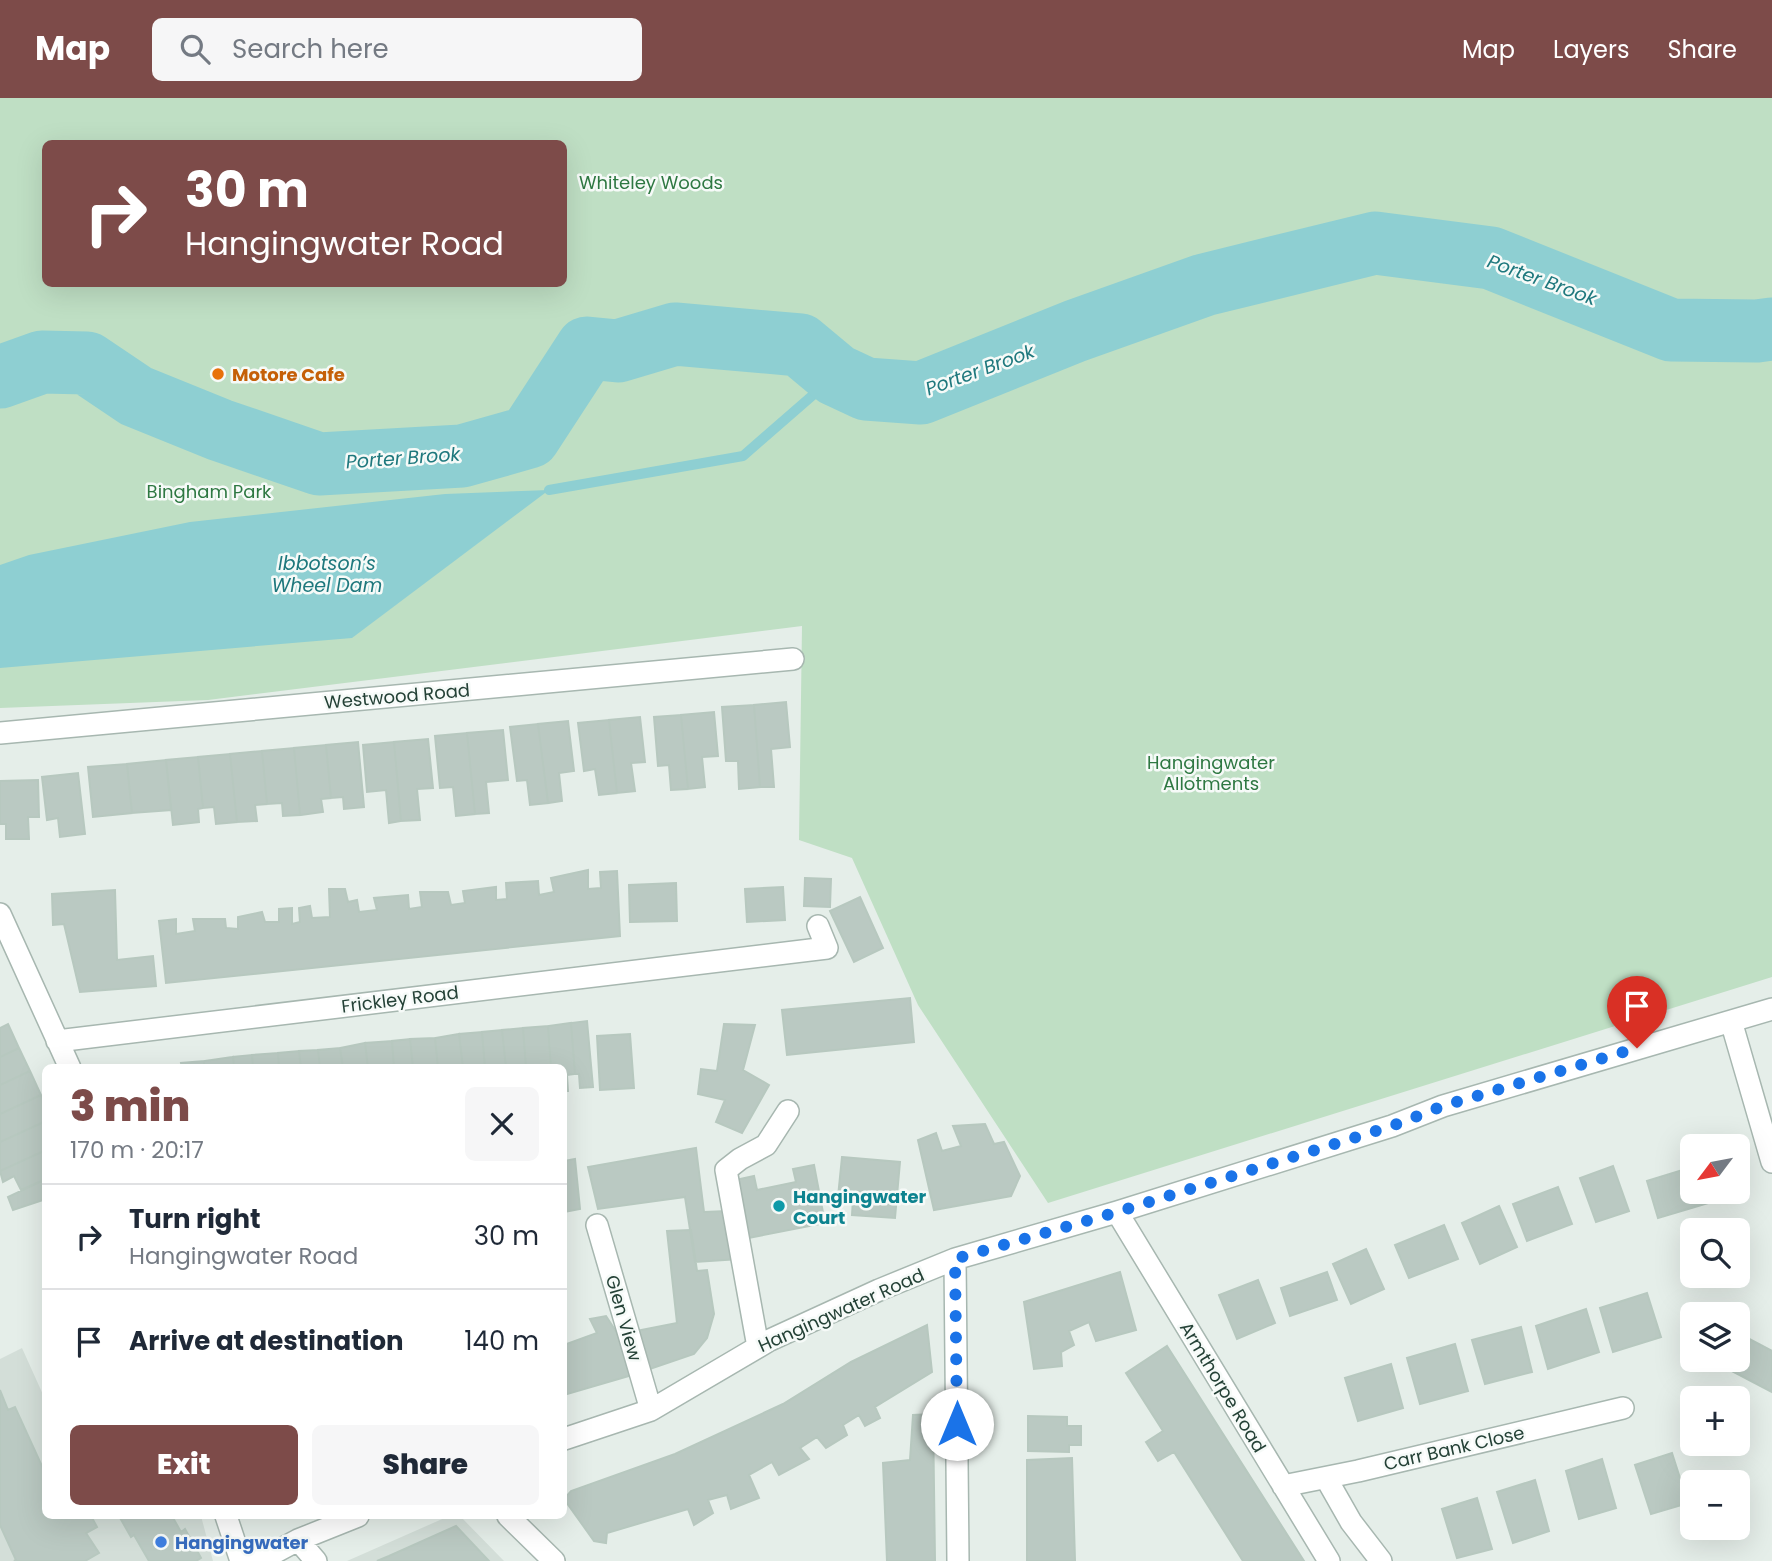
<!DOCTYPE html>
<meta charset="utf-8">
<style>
body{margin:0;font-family:Poppins,sans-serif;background:#f6f6f7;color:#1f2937;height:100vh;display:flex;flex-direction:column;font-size:26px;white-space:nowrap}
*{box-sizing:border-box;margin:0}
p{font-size:23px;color:#747a83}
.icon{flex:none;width:38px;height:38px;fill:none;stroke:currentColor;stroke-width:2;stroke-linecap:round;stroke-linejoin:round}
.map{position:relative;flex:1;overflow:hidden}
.side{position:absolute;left:42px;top:966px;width:525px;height:455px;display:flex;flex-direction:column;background:#fff;border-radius:10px;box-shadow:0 7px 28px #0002}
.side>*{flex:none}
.hud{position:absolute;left:42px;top:42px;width:525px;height:147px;border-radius:10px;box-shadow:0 7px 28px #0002;background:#7d4b49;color:#fff;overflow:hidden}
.needle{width:46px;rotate:238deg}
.buttons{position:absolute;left:1680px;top:1036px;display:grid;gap:14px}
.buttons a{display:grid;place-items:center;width:70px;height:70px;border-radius:10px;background:#fff;box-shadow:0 7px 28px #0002;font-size:35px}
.pin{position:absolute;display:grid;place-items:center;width:60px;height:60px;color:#fff;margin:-72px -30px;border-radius:50% 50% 50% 0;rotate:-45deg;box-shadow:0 0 7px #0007}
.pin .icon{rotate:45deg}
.me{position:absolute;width:77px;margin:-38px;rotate:0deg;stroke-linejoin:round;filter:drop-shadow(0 0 5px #0008)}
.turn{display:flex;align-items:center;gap:24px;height:147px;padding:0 28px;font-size:32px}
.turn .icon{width:91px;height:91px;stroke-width:2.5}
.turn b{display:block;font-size:49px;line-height:60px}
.round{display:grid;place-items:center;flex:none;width:74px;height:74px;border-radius:10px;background:#f6f6f7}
.summary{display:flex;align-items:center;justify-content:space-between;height:119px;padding:0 28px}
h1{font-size:42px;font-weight:800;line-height:52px;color:#7d4b49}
.action{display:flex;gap:14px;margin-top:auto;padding:14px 28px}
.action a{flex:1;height:80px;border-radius:10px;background:#7d4b49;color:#fff;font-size:28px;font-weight:800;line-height:80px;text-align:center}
.action a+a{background:#f6f6f7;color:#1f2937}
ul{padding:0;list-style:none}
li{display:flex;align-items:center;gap:21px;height:105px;padding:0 28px;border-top:2px solid #e0e1e3}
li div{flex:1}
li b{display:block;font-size:26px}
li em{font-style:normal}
header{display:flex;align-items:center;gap:42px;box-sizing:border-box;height:98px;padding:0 35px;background:#7d4b49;color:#fff}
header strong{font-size:33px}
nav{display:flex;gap:38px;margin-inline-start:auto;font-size:24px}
.search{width:490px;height:63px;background:#f6f6f7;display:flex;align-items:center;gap:18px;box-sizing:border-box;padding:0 24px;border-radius:10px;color:#747a83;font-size:26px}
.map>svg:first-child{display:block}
.built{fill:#d3ded8}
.green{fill:#bfdfc4;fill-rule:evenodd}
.water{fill:#8ecfd2}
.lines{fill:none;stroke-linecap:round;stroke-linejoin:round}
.stream{stroke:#8ecfd2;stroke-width:10}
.river{stroke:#8ecfd2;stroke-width:63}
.building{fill:#bac9c2;stroke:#b7c8bf;stroke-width:2}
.minor-casing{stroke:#a7b7b0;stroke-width:24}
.minor{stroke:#fff;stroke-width:21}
.route{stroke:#1a73e8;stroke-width:12;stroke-dasharray:0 21.6}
.food-dot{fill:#e8710a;stroke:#f6faf8;stroke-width:2.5}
.culture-dot{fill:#0f9aa8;stroke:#f6faf8;stroke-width:2.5}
.shop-dot{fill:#3f7fe0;stroke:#f6faf8;stroke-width:2.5}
.labels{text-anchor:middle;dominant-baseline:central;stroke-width:5;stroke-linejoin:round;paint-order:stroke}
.park-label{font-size:18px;fill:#2e7842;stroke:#f6faf8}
.food-label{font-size:18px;font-weight:bold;fill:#c56008;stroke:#f6faf8;text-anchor:start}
.street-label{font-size:18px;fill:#244136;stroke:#f6faf8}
.culture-label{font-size:18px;font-weight:bold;fill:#0d838f;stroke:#f6faf8;text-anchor:start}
.shop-label{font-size:18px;font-weight:bold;fill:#366cbe;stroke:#f6faf8;text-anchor:start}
.water-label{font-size:19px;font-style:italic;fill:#1e787d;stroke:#f6faf8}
</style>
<header>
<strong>Map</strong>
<div class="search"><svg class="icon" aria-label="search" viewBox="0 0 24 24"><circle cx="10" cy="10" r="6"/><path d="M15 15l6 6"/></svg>Search here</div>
<nav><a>Map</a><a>Layers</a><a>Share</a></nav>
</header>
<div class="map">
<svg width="1772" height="1463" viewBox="0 0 1772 1463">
<rect width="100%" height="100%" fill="#e5eee9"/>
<!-- built -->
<path class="built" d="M 22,1250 L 45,1301 L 46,1418 L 201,1418 L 213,1463 L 0,1463 L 0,1261 Z
M 449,1418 L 460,1418 L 504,1463 L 347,1463 Z"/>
<!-- green -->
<path class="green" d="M 0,0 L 1772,0 L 1772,879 L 1048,1105 L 918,907 L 852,760 L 799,742 L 802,528 L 208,602 L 0,610 ZM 46,46 L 564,46 L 564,186 L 46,186 Z"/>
<!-- water -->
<path class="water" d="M 549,392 L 352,540 L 0,570 L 0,467 L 29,457 L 190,424 L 445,396 Z"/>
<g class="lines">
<!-- stream -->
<path class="stream" d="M 549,392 L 743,358 L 836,277"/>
<!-- river -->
<path class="river" d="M 0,279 L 42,264 L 87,265 L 136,298 L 220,332 L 319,366 L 462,358 L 529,339 L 587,250 L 618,253 L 675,236 L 800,247 L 836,277 L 866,291 L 921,295 L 1075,233 L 1204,187 L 1375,145 L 1491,160 L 1671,232 L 1757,233 L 1772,231"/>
</g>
<!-- building -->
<path class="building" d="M 786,604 L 790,649 L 771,651 L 774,689 L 760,689 L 754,607 Z
M 754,607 L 760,689 L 739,691 L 738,663 L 726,663 L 722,609 Z
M 714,614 L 718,658 L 702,659 L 705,689 L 688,691 L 681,617 Z
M 681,617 L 688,691 L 671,692 L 669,667 L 658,668 L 654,619 Z
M 640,619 L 645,664 L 631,665 L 635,693 L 617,695 L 609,622 Z
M 609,622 L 617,695 L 599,697 L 595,671 L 584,673 L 578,625 Z
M 568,623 L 574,673 L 559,675 L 562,703 L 548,705 L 538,626 Z
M 538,626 L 548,705 L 530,707 L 527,682 L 517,683 L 510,629 Z
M 503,632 L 508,682 L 486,684 L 489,715 L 475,716 L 467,635 Z
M 467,635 L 475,716 L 456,718 L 453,689 L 440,690 L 435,638 Z
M 428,641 L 433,690 L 417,691 L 420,722 L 401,723 L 394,644 Z
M 358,644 L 364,709 L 344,711 L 343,699 L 331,700 L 326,647 Z
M 394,644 L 401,723 L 389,725 L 386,692 L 367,694 L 363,647 Z
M 326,647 L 331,700 L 321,701 L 323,714 L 300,717 L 294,650 Z
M 294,650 L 300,717 L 283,718 L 282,705 L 267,706 L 262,653 Z
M 262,653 L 267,706 L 255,707 L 257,723 L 237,724 L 230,656 Z
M 230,656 L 237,724 L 216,726 L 214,709 L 203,710 L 198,659 Z
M 198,659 L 203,710 L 198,711 L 199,724 L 173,727 L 166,662 Z
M 166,662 L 171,712 L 132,715 L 127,666 Z
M 127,666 L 132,715 L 93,719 L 88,669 Z
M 78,675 L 85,736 L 60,739 L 58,720 L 47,722 L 42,679 Z
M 38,682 L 39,719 L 28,719 L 29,741 L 6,741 L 6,726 L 0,726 L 0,683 Z
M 588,772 L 588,791 L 601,790 L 600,774 L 617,773 L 620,838 L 166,885 L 159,823 L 176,821 L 176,836 L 195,833 L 193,821 L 225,821 L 226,830 L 238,831 L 238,819 L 262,814 L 265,824 L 279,824 L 279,811 L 292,810 L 292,826 L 300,824 L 299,810 L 310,808 L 312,820 L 330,819 L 329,791 L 345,791 L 348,804 L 357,802 L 359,814 L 377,812 L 374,800 L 408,797 L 409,811 L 422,809 L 420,794 L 448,794 L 451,807 L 465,805 L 463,793 L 496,789 L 496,802 L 507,801 L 506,785 L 538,783 L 539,797 L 554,794 L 551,780 Z
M 805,780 L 831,781 L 830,809 L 804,808 Z
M 676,785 L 677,823 L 630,824 L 629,787 Z
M 783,789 L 785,822 L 747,824 L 745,791 Z
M 115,792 L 117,862 L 153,858 L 156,888 L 80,894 L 64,826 L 53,827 L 52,796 Z
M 860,799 L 883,850 L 854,864 L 830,813 Z
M 910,900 L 914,944 L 787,957 L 782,912 Z
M 587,923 L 593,989 L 580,990 L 579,976 L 575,976 L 571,925 Z
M 571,925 L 575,976 L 567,977 L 568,993 L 564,993 L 564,970 L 551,970 L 548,928 Z
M 8,926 L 19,950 L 0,959 L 0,930 Z
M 724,926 L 755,927 L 743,972 L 769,987 L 742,1035 L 716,1024 L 725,1002 L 698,996 L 701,971 L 717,973 Z
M 548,928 L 551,970 L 526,970 L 523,930 Z
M 523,930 L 526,970 L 506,970 L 502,932 Z
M 502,932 L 506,970 L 485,970 L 482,934 Z
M 482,934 L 485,970 L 463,970 L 459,936 Z
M 459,936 L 463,970 L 438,970 L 435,940 Z
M 630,936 L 634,990 L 600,992 L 597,938 Z
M 435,940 L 438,970 L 413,970 L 410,941 Z
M 410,941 L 413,970 L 394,970 L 392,943 Z
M 392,943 L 394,970 L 368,970 L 365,945 Z
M 365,945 L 368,970 L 343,970 L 340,950 Z
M 19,950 L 30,973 L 0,987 L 0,959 Z
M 340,950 L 343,970 L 320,970 L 318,952 Z
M 318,952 L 320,970 L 301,970 L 299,953 Z
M 299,953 L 301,970 L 279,970 L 278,955 Z
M 278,955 L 279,970 L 253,970 L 252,957 Z
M 252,957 L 253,970 L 234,970 L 233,959 Z
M 233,959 L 234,970 L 204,970 L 204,963 Z
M 204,963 L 204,970 L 182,970 L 181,965 Z
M 30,973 L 41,997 L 0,1016 L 0,987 Z
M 41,997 L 46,1006 L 46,1023 L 0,1044 L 0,1016 Z
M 46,1023 L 46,1052 L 0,1073 L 0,1044 Z
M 985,1026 L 994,1046 L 1004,1044 L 1020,1078 L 1011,1098 L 934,1112 L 918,1042 L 936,1035 L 942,1053 L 961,1048 L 953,1028 Z
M 696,1050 L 704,1114 L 727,1113 L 739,1161 L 695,1164 L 685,1099 L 598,1111 L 588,1069 Z
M 46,1052 L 46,1081 L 21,1092 L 14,1078 L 3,1084 L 0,1073 Z
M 842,1059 L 900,1064 L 895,1120 L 852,1117 L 853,1101 L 838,1099 Z
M 575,1061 L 580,1111 L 564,1114 L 564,1063 Z
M 814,1067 L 825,1125 L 743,1141 L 731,1083 L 754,1078 L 757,1092 L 796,1084 L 793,1071 Z
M 1613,1068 L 1629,1113 L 1596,1124 L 1580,1080 Z
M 1692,1069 L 1692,1094 L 1738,1094 L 1738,1071 L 1745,1094 L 1658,1120 L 1647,1083 Z
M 46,1081 L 46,1101 L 13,1112 L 8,1099 Z
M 1558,1089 L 1572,1126 L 1527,1143 L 1513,1106 Z
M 1499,1108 L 1517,1149 L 1480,1166 L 1462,1125 Z
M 1444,1127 L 1458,1161 L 1409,1180 L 1395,1147 Z
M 691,1132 L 697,1173 L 707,1172 L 714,1216 L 707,1240 L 694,1256 L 644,1273 L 631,1234 L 677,1225 L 667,1133 Z
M 1366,1151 L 1384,1191 L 1351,1206 L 1333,1166 Z
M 1120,1174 L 1136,1232 L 1096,1243 L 1089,1224 L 1069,1233 L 1074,1247 L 1061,1254 L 1062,1268 L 1034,1271 L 1024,1204 Z
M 1327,1174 L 1337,1202 L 1290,1218 L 1281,1190 Z
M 1258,1182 L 1275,1225 L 1237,1241 L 1219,1197 Z
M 1647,1195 L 1661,1239 L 1613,1254 L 1600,1210 Z
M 1586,1211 L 1599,1254 L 1548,1271 L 1536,1228 Z
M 606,1218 L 617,1235 L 632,1277 L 564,1297 L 564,1247 L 597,1235 L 590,1221 Z
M 927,1227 L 932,1274 L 875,1309 L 880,1320 L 865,1328 L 859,1317 L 843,1327 L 847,1337 L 826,1350 L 817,1339 L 800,1350 L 809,1361 L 779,1377 L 772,1364 L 749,1377 L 759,1400 L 731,1411 L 727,1397 L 708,1402 L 713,1415 L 694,1427 L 688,1411 L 607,1435 L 606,1445 L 594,1443 L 564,1401 L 571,1393 L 675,1356 L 783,1306 L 851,1264 Z
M 1521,1229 L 1532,1274 L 1485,1286 L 1472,1242 Z
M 1738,1235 L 1772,1253 L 1772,1294 L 1711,1262 L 1738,1262 Z
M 1455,1246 L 1468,1293 L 1420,1306 L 1407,1260 Z
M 1167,1248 L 1304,1463 L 1243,1463 L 1174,1354 L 1158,1363 L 1146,1344 L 1163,1333 L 1126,1275 Z
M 1391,1266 L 1403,1310 L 1358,1323 L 1345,1280 Z
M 0,1292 L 8,1312 L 15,1309 L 46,1377 L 46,1418 L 91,1418 L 97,1429 L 86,1435 L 99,1455 L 85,1463 L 14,1463 L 16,1462 L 0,1427 Z
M 933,1316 L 935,1463 L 887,1463 L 883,1365 L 910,1362 L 913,1317 Z
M 1028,1318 L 1067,1319 L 1067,1328 L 1081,1328 L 1081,1347 L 1069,1347 L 1069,1354 L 1028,1353 Z
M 1672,1355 L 1688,1405 L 1651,1416 L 1635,1367 Z
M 1072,1360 L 1075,1463 L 1027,1463 L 1027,1362 Z
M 1602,1361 L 1616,1410 L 1579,1421 L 1566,1373 Z
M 1535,1382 L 1549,1433 L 1513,1445 L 1497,1394 Z
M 1477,1400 L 1492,1451 L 1457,1460 L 1442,1411 Z
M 119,1418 L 172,1418 L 181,1434 L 185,1431 L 201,1460 L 196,1463 L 149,1463 L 134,1437 L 131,1439 Z
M 456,1428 L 489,1463 L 377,1463 L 389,1458 Z"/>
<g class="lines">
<!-- minor casing -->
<g class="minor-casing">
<path id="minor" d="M 0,635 L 793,561
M 0,816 L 70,970
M 1731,923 L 1772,1064
M 57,943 L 827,850 L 818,828
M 1117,1114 L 1329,1463
M 597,1127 L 651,1312
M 955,1161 L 958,1463
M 758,1249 L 726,1072 L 740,1061 L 766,1047 L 788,1013
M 564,1341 L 651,1312 L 770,1242 L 879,1192 L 955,1161 L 1117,1114 L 1392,1028 L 1443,1008 L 1772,911
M 1326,1380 L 1351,1424 L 1381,1463
M 1283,1388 L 1358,1373 L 1623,1310
M 226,1418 L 241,1463
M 508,1418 L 554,1463
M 298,1442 L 316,1463
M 259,1463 L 298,1442 L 358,1418"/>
</g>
<!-- minor -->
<use href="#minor" class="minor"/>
</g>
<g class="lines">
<!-- route -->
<path class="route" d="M 957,1326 L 955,1161 L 1117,1114 L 1392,1028 L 1443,1008 L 1637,950"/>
</g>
<!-- markers -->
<circle class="food-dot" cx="218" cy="276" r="7"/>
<circle class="culture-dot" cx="779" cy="1108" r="7"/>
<circle class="shop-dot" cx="161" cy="1444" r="7"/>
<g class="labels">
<!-- park labels -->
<g class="park-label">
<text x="651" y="84">Whiteley Woods</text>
<text x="209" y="393">Bingham Park</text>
<text x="1211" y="664">Hangingwater<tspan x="1211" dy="21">Allotments</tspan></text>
</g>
<!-- food labels -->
<g class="food-label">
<text x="232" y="276">Motore Cafe</text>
</g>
<!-- street labels -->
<g class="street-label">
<text transform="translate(397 598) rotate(-5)">Westwood Road</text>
<text transform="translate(400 901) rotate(-7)">Frickley Road</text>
<text transform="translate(841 1212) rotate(-24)">Hangingwater Road</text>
<text transform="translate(624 1220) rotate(74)">Glen View</text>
<text transform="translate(1223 1289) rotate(59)">Armthorpe Road</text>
<text transform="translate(1454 1350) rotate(-13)">Carr Bank Close</text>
</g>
<!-- culture labels -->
<g class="culture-label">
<text x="793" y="1098">Hangingwater<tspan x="793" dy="21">Court</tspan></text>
</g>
<!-- shop labels -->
<g class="shop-label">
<text x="175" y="1444">Hangingwater</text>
</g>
<!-- water labels -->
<g class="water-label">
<text transform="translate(1542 182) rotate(20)">Porter Brook</text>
<text transform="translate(980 272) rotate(-20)">Porter Brook</text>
<text transform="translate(403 360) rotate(-4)">Porter Brook</text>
<text x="327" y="465">Ibbotson’s<tspan x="327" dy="22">Wheel Dam</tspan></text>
</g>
</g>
</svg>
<div class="buttons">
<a><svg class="needle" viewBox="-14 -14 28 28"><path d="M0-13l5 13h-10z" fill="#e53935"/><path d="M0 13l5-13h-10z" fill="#747a83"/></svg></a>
<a><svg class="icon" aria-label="search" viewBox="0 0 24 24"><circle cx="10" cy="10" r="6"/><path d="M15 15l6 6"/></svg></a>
<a><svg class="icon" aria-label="layers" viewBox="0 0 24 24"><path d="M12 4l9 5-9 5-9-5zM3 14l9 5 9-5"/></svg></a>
<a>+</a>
<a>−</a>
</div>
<div class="pin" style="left:1637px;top:950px;background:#d93025"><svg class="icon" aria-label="arrive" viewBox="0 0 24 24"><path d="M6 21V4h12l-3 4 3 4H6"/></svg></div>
<svg class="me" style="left:957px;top:1326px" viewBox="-20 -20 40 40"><circle r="19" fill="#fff"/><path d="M0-13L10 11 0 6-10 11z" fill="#1a73e8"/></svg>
<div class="hud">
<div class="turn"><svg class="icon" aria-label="right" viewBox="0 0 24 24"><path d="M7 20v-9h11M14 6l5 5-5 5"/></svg><div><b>30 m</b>Hangingwater Road</div></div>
</div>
<section class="side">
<div class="summary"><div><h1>3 min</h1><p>170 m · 20:17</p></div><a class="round"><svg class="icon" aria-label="close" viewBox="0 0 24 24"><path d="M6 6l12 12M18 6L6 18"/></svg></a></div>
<ul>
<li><svg class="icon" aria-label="right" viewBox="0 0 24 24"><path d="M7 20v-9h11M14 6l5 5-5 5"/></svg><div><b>Turn right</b><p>Hangingwater Road</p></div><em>30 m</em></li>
<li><svg class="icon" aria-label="arrive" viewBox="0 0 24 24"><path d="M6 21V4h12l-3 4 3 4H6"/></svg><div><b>Arrive at destination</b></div><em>140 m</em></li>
</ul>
<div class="action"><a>Exit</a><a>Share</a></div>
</section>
</div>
